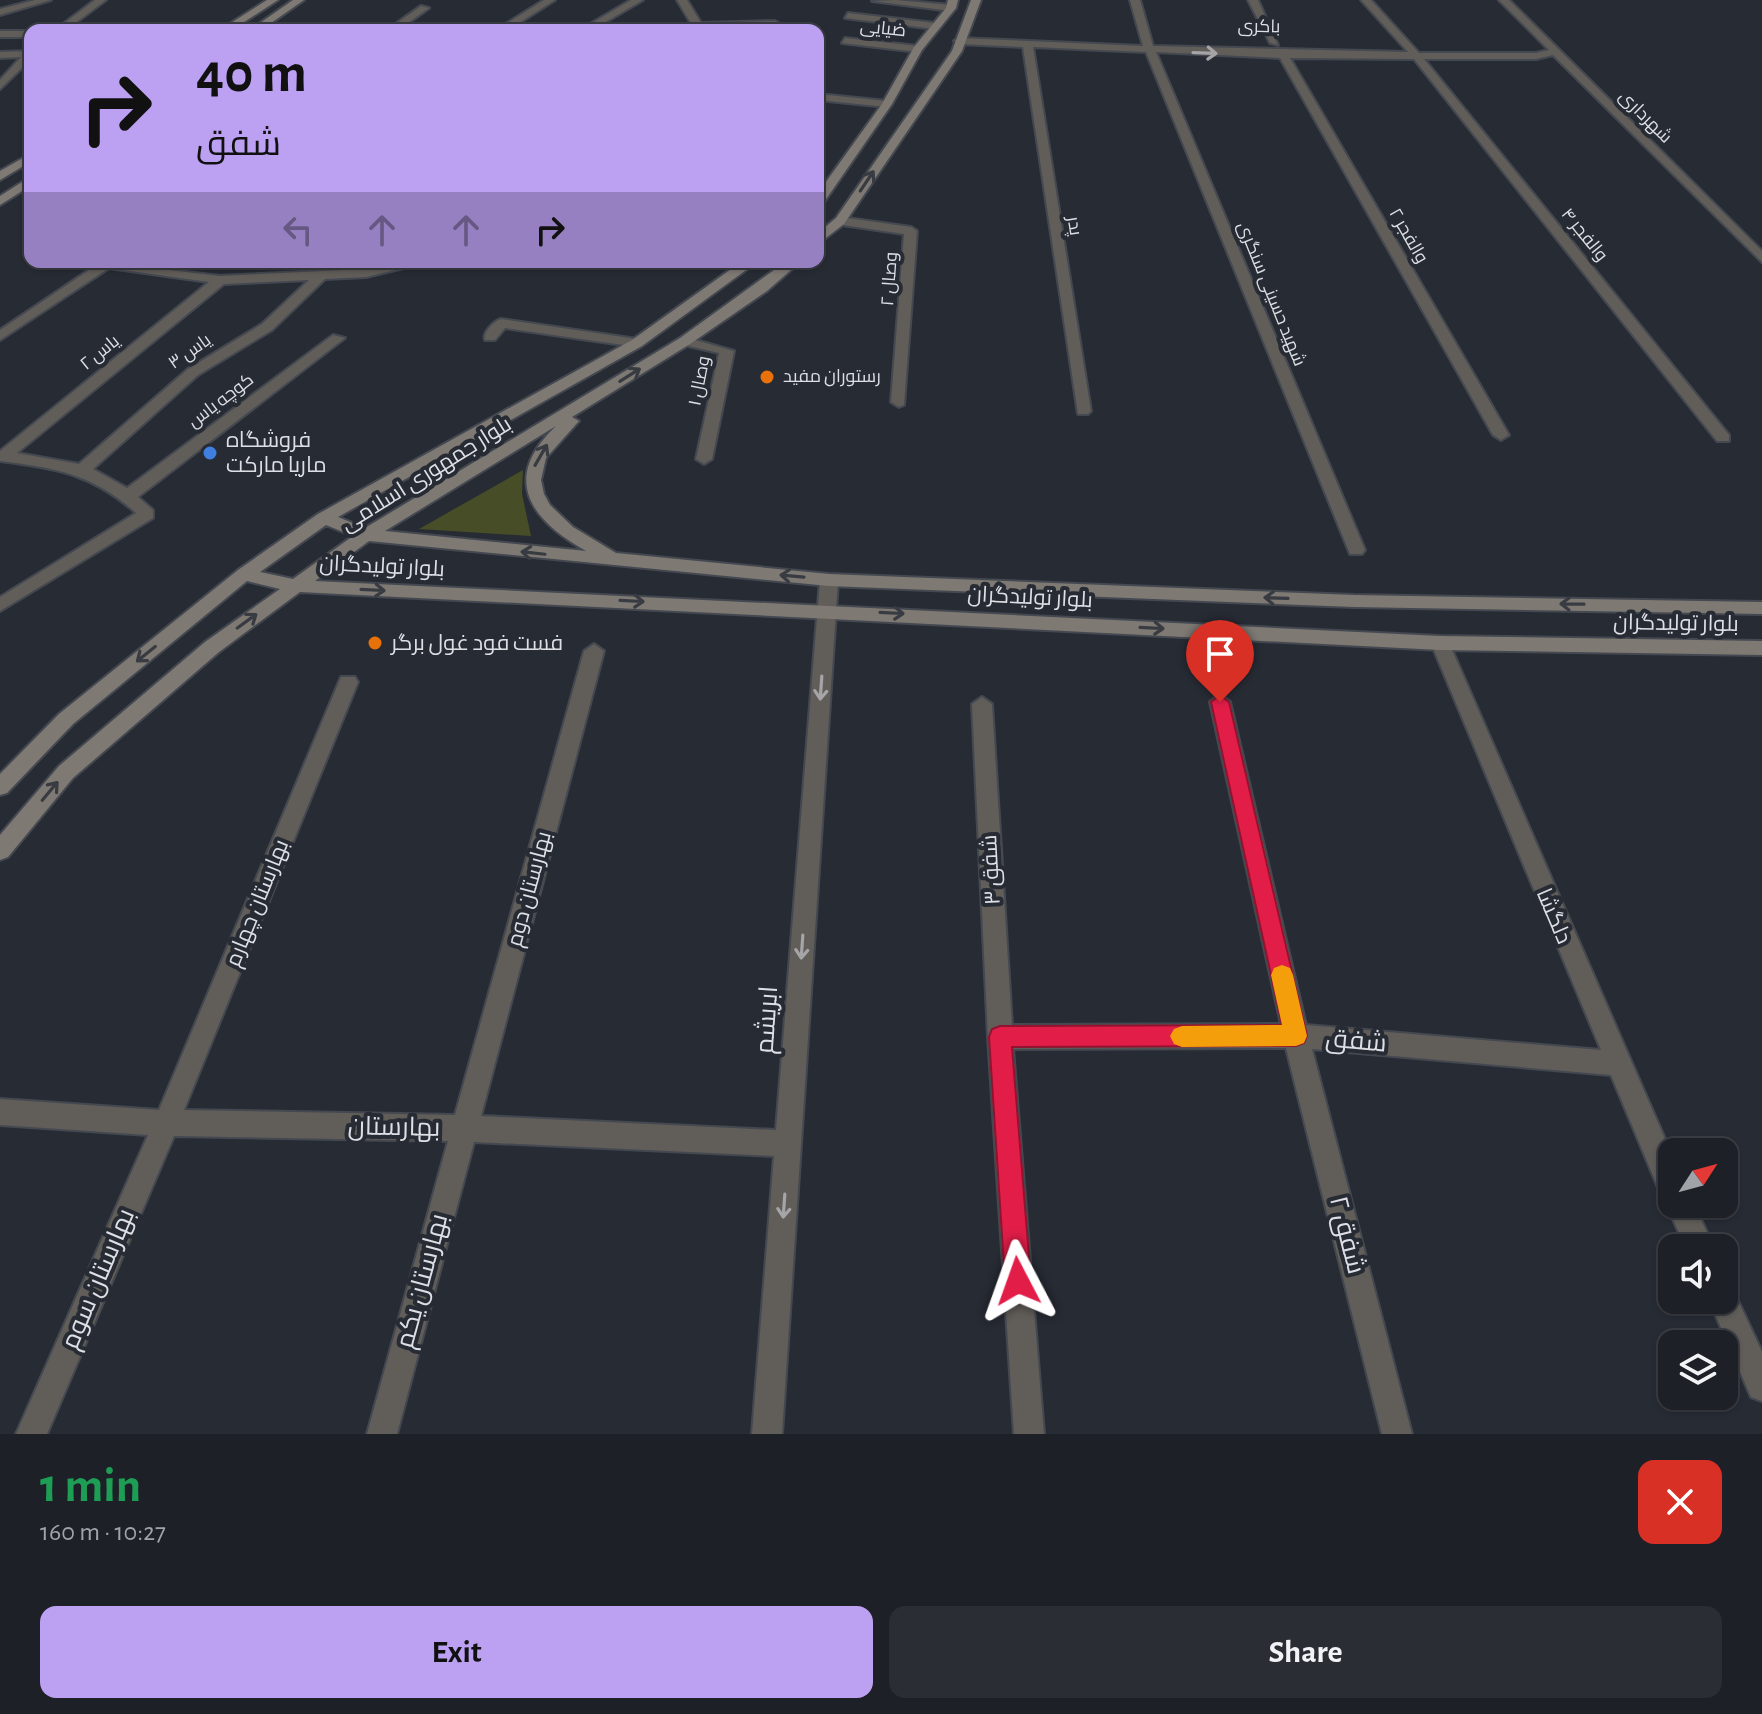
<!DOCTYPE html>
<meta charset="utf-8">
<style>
body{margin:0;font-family:"Alegreya Sans",Cairo,sans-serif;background:#2a2d33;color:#f1f3f6;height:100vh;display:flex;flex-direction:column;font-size:30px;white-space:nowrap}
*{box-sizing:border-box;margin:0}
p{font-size:26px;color:#a0a3a7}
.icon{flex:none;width:44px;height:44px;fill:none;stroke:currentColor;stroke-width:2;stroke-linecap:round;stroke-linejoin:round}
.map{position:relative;height:1434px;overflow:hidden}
.drawer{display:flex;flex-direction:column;background:#1d2027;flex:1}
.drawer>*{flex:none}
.banner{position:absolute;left:24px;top:24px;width:800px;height:244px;border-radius:16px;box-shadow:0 2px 6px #0004,0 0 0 2px #3b3e44;background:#bca0f2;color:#111;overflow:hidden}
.needle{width:52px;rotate:54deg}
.buttons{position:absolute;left:1658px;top:1138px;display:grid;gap:16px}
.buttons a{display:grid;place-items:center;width:80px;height:80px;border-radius:16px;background:#1d2027;box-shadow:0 2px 6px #0004,0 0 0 2px #3b3e44;font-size:40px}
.pin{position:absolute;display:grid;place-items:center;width:68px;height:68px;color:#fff;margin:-82px -34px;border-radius:50% 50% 50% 0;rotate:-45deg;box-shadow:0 0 8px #0007}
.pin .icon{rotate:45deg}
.me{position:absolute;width:88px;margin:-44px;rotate:356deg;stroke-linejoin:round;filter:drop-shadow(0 0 6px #0008)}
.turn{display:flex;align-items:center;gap:28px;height:168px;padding:0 40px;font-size:36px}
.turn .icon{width:104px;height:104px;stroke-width:2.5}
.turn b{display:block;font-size:56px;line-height:68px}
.lanes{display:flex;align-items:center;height:76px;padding:0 40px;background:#0003;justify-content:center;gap:40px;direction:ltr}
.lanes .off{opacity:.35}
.round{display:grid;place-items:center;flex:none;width:84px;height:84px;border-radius:16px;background:#2a2d33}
.summary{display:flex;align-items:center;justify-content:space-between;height:136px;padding:0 40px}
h1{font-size:48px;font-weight:700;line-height:60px;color:#1e9e55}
.button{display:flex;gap:16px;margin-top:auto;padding:16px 40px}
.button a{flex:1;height:92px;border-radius:16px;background:#bca0f2;color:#111;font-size:32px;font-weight:700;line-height:92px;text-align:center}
.button a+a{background:#2a2d33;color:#f1f3f6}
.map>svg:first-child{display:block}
.green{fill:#474e27}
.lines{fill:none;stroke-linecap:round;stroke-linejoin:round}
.minor-casing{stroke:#444850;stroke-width:4}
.secondary-casing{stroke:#444850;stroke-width:4}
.minor{fill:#615d59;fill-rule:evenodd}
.secondary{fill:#7e7973;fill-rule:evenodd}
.oneway{stroke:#a5a4a6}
.oneway2{stroke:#383b41}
.route{fill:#e11d48;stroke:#92132f;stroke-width:2}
.slow{fill:#f59e0b}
.food-dot{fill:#e8710a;stroke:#272b34;stroke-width:3}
.shop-dot{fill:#3f7fe0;stroke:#272b34;stroke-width:3}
.labels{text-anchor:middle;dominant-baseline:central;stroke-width:8;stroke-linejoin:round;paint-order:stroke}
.far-street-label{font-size:18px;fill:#dddfe5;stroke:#272b34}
.far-poi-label{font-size:18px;fill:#dddfe5;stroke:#272b34;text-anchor:start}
.poi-label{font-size:22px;fill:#dddfe5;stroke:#272b34;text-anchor:start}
.street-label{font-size:22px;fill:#dddfe5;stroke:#272b34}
.near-street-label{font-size:26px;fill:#dddfe5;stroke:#272b34}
</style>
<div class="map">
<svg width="1762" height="1434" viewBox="0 0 1762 1434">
<rect width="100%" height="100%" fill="#272b34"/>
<!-- green -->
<path class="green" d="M 523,470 L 522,494 L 531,536 L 419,529 Z"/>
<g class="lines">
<!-- minor casing -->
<g class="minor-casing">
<path id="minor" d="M 35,0 L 51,0 L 0,15 L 0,9 Z
M 95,0 L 106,0 L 66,30 L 55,30 Z
M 544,0 L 555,0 L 508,30 L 496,30 Z
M 631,0 L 643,0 L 592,30 L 580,30 Z
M 677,0 L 687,0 L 701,23 L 775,21 L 780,24 L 775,27 L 695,30 Z
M 896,0 L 951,5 L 956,8 L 951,11 L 872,1 Z
M 1130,0 L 1140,0 L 1153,46 L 1408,52 L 1361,0 L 1371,0 L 1419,53 L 1536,53 L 1549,50 L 1499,0 L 1509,0 L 1762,251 L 1762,262 L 1553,55 L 1536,59 L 1424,59 L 1729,435 L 1729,441 L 1717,441 L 1414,59 L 1290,58 L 1509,435 L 1501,440 L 1493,435 L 1280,58 L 1156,52 L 1365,550 L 1362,554 L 1350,554 L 1146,52 L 1033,47 L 1091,411 L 1088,414 L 1078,414 L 1023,47 L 959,44 L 954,41 L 959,38 L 1143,46 Z
M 1248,0 L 1258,0 L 1278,45 L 1270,43 Z
M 421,6 L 429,8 L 398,30 L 387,30 Z
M 848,13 L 935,23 L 940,26 L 935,29 L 845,18 Z
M 0,31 L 30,31 L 30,37 L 0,37 Z
M 845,38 L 918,46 L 923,49 L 918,52 L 842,43 Z
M 30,51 L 30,60 L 0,89 L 0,80 L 21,57 L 0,58 L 0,52 Z
M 818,94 L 887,101 L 892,104 L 887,107 L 818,100 Z
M 840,217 L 911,227 L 917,231 L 904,405 L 899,407 L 891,402 L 904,234 L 836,224 L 834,221 Z
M 101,262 L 220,276 L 366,269 L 402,262 L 429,262 L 366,277 L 325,279 L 272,330 L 198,375 L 93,469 L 127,488 L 333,335 L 345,338 L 138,497 L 153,510 L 153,518 L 0,611 L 0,597 L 136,513 C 93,474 56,468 0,461 L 0,451 L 209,282 L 109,268 L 0,340 L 0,330 ZM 309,280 L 262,324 L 188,369 L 79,464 L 17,453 L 224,284 Z
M 501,319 L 637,339 L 644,343 L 637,347 L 505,328 L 495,340 L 485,340 C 482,333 494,321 501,319 Z
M 685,337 L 734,351 L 712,459 L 704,464 L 696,459 L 719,353 L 680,344 L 678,341 Z
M 829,574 L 838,580 L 782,1434 L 752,1434 L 774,1156 L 474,1142 L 397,1434 L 367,1434 L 448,1141 L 174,1136 L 47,1434 L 16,1434 L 148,1135 L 0,1125 L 0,1099 L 159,1110 L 341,677 L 355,677 L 358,682 L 184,1110 L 455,1115 L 584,651 L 594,644 L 604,651 L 481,1116 L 776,1130 L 820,580 Z
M 1440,636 L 1449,643 L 1672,1155 L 1672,1204 L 1694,1204 L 1714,1248 L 1686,1248 L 1666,1204 L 1668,1199 L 1662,1197 L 1611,1075 L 1312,1049 L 1412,1434 L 1382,1434 L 1286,1048 L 1013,1049 L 1044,1434 L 1014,1434 L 988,1037 L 972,704 L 982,697 L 992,704 L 1012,1025 L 1281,1024 L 1210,702 L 1220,695 L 1230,702 L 1306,1025 L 1601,1050 L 1431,643 Z
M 1724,1286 L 1733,1290 L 1762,1352 L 1762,1401 L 1751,1397 L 1709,1300 L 1724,1300 Z"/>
</g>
<!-- secondary casing -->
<g class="secondary-casing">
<path id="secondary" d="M 267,0 L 278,0 L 232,30 L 220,30 Z
M 293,0 L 304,0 L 261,30 L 250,30 Z
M 948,0 L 958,0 L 956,8 L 922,50 L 892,104 L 822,205 L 818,206 L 818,193 L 882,104 L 914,47 L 946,8 Z
M 971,0 L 981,0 L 962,51 L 844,224 L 818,244 L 818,233 L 836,218 L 952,51 Z
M 30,154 L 30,162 L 0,180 L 0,171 Z
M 30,177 L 30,186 L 0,205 L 0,196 Z
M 741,262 L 757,262 L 642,346 L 338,517 L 365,528 L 680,338 L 785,262 L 800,262 L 767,291 L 690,344 L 572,417 L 579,421 L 546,458 L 541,480 L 544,494 L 550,505 L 573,527 L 616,553 L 829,574 L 1354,595 L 1762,602 L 1762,614 L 1354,607 L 829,586 L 369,541 L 315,581 L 1440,636 L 1762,641 L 1762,655 L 1440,650 L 300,592 L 219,652 L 73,778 L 8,857 L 0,860 L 0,835 L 59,766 L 205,642 L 280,589 L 247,581 L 73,724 L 7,793 L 0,795 L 0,774 L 59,714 L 238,570 L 318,514 L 632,340 ZM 556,426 C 501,478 529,519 586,551 L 385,531 ZM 326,525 L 353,536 L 293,579 L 260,572 Z"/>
</g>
<!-- minor -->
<use href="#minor" class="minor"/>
<!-- secondary -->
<use href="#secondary" class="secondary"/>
</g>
<!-- one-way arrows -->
<defs><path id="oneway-shaft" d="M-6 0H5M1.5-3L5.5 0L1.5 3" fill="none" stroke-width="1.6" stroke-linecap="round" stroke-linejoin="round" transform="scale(2)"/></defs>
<g class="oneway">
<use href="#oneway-shaft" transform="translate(1205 53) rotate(2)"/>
<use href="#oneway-shaft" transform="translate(821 688) rotate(94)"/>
<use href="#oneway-shaft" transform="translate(802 947) rotate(94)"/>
<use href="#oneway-shaft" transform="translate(784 1206) rotate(94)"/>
</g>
<g class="oneway2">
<use href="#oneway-shaft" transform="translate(867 181) rotate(-56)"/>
<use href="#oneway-shaft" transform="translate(630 375) rotate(-32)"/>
<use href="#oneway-shaft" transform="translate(541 455) rotate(-60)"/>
<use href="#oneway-shaft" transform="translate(533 553) rotate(-174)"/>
<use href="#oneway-shaft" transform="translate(792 576) rotate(-175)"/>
<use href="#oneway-shaft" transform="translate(373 590) rotate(3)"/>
<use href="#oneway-shaft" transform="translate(1276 598) rotate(-178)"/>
<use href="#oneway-shaft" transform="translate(632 601) rotate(3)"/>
<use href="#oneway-shaft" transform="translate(1572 604) rotate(-179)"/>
<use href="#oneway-shaft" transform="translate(892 613) rotate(3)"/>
<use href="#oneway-shaft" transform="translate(247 621) rotate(-36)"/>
<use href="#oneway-shaft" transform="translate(1152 628) rotate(3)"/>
<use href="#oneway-shaft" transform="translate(146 654) rotate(141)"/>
<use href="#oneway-shaft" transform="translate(50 791) rotate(-50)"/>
</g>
<!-- route -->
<path class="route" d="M 1220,695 L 1229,702 L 1307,1036 L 1304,1043 L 1296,1046 L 1012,1047 L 1031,1281 L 1027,1290 L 1018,1294 L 1009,1290 L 1005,1281 L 989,1037 L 992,1029 L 1000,1026 L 1282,1025 L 1211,702 Z"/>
<!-- slow -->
<path class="slow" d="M 1282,965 L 1290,968 L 1293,975 L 1307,1036 L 1304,1043 L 1296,1046 L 1182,1047 L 1174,1044 L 1170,1036 L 1174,1029 L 1182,1026 L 1282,1025 L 1271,975 L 1274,968 Z"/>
<!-- markers -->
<g class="food-dot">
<circle cx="767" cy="377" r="8"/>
<circle cx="375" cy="643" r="8"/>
</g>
<circle class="shop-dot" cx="210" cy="453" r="8"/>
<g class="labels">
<!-- far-street labels -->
<g class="far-street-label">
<text transform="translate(1259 27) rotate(1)">باکری</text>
<text transform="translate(883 29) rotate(6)">ضیایی</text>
<text transform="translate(1645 117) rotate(45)">شهرداری</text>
<text transform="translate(1074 226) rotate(81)">پدر</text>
<text transform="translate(1584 235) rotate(51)">والفجر ۴</text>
<text transform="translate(1408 236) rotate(60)">والفجر ۲</text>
<text transform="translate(890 279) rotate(-86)">وصال ۲</text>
<text transform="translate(1271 294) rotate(68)">شهید حسینی سنگری</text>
<text transform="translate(190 352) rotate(-35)">یاس ۳</text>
<text transform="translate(100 353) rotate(-39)">یاس ۲</text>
<text transform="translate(700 381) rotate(-79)">وصال ۱</text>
<text transform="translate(221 401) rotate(-37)">کوچه یاس</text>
</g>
<!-- far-poi labels -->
<g class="far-poi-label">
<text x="783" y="377">رستوران مفید</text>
</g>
<!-- poi labels -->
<g class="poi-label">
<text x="226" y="440">فروشگاه<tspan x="226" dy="25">ماریا مارکت</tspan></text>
<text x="391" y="643">فست فود غول برگر</text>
</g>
<!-- street labels -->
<g class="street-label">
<text transform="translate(426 474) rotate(-32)">بلوار جمهوری اسلامی</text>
<text transform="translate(382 566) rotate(3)">بلوار تولیدگران</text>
<text transform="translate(1030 597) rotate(3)">بلوار تولیدگران</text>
<text transform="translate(1676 623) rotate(1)">بلوار تولیدگران</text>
<text transform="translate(991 870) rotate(-93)">شفق ۳</text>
<text transform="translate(529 889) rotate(-75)">بهارستان دوم</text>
<text transform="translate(257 903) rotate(-68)">بهارستان چهارم</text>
<text transform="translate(1554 916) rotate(67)">دلگشا</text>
</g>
<!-- near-street labels -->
<g class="near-street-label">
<text transform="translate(767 1020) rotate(-86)">ابریشم</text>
<text transform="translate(1356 1041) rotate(5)">شفق</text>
<text transform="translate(394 1127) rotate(1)">بهارستان</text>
<text transform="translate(1347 1235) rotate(76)">شفق ۲</text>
<text transform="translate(98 1279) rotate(-67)">بهارستان سوم</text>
<text transform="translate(422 1281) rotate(-75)">بهارستان یکم</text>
</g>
</g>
</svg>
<div class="buttons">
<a><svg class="needle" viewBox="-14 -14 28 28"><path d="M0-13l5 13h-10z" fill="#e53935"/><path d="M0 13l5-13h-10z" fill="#a0a3a7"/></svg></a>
<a><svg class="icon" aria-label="sound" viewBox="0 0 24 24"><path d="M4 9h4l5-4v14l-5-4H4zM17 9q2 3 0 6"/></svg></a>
<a><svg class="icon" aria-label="layers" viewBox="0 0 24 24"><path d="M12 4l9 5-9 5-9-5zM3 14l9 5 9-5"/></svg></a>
</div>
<div class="pin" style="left:1220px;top:702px;background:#d93025"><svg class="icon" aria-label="arrive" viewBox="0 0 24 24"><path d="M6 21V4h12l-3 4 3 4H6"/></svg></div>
<svg class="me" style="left:1018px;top:1281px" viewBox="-20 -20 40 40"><path d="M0-17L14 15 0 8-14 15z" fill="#e11d48" stroke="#fff" stroke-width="4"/></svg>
<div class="banner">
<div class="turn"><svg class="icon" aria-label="right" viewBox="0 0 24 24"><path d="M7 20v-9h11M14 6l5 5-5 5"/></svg><div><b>40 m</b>شفق</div></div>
<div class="lanes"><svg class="icon off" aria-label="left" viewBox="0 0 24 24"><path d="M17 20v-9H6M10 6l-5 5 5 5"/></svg><svg class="icon off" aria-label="ahead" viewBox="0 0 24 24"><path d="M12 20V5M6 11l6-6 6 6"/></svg><svg class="icon off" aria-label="ahead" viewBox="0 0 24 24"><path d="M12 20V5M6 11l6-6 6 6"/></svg><svg class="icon" aria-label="right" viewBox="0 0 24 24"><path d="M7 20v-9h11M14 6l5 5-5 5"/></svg></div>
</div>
</div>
<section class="drawer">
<div class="summary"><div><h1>1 min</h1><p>160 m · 10:27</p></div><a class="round" style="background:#d93025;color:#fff"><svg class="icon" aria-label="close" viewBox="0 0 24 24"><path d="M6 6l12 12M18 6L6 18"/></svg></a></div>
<div class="button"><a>Exit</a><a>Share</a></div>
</section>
